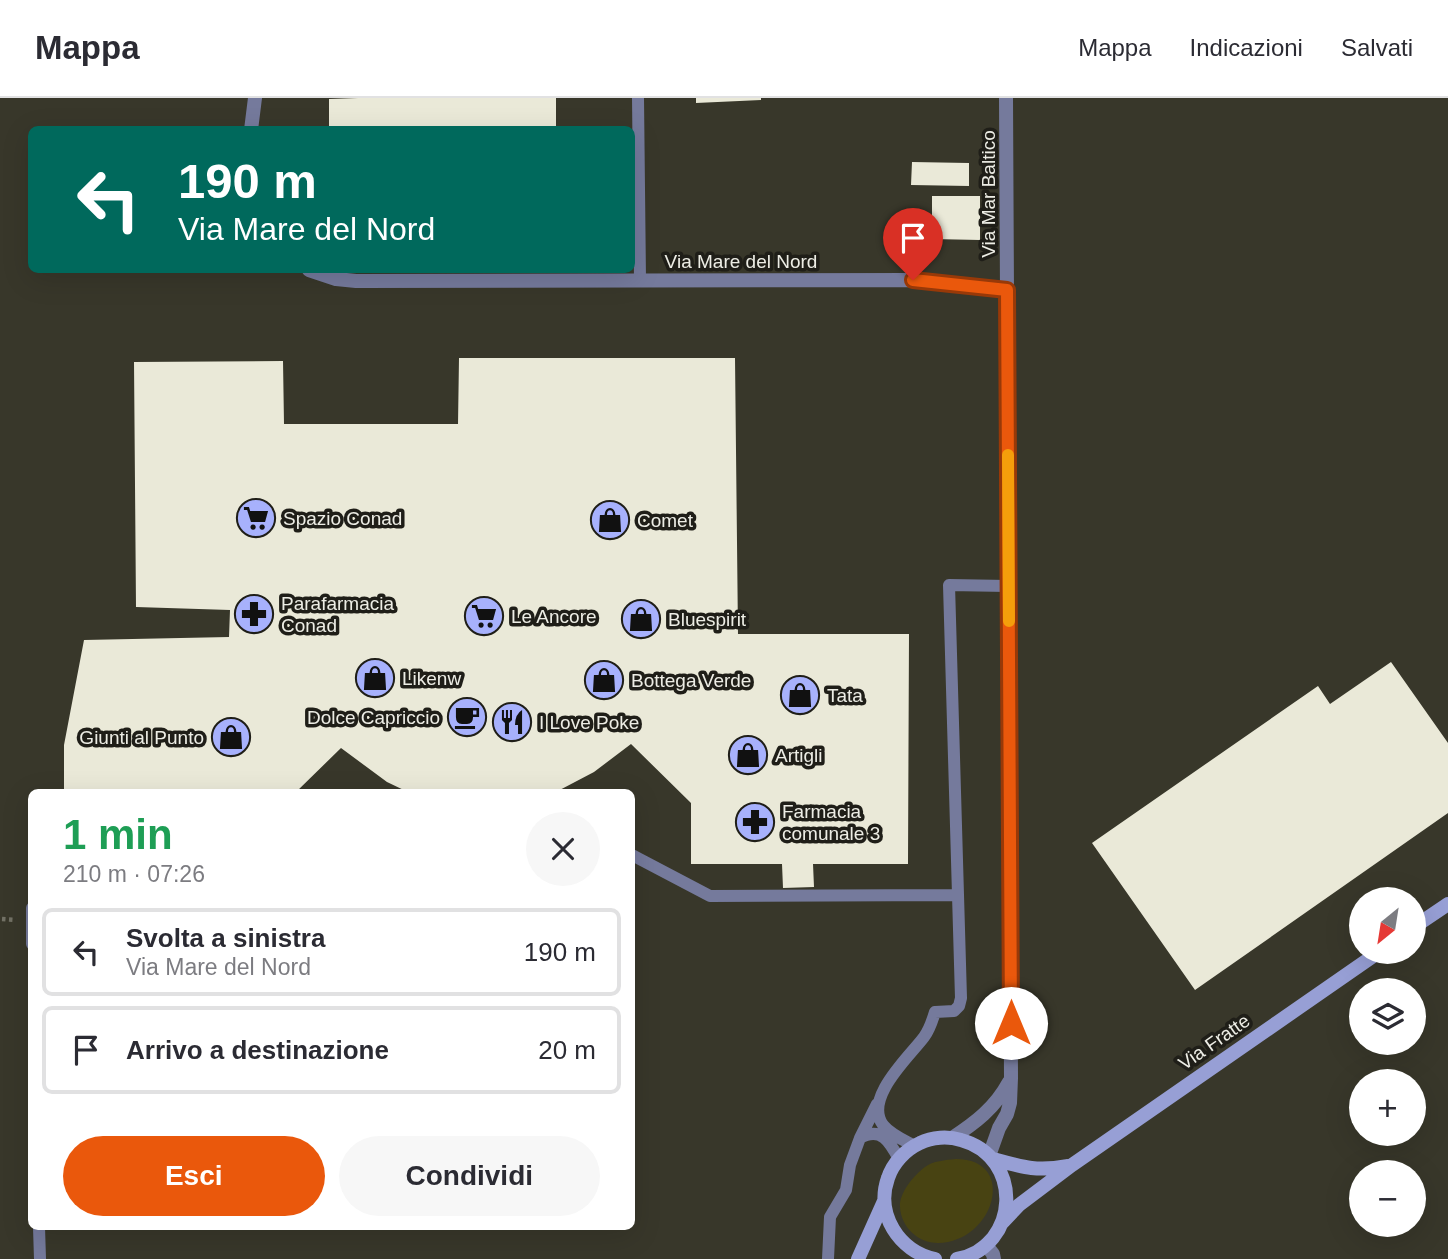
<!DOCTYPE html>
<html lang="it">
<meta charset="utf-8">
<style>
body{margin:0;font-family:Helvetica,sans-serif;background:#f7f7f7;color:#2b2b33;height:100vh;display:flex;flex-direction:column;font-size:26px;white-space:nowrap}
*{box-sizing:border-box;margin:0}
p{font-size:23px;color:#7c7c81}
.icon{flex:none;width:38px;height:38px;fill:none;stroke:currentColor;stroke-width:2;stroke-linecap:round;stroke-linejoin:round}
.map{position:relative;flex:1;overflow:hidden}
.sheet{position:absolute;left:28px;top:691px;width:607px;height:441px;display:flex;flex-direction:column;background:#fff;border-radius:10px;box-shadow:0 7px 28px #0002}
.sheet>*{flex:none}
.banner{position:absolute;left:28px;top:28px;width:607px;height:147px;border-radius:10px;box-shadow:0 7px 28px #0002;background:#00695c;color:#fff;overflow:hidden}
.needle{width:46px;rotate:210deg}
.buttons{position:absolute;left:1349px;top:789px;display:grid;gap:14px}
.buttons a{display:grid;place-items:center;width:77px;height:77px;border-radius:50%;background:#fff;box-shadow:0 7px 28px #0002;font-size:35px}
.pin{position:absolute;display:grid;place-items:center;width:60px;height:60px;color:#fff;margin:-72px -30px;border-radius:50% 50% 50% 0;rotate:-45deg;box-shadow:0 0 7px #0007}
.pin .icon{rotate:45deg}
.me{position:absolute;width:77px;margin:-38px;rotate:0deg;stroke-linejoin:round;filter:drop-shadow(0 0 5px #0008)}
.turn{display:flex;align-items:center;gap:24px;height:147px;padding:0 35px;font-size:32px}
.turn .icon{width:91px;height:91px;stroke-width:2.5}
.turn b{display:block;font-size:49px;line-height:60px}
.round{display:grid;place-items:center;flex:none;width:74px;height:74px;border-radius:37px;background:#f7f7f7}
.summary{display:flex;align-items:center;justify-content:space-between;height:119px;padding:0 35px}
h1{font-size:42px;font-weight:700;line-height:52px;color:#1e9e55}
.primary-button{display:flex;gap:14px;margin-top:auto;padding:14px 35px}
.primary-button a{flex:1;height:80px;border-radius:42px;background:#ea580c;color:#fff;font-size:28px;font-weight:700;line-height:80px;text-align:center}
.primary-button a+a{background:#f7f7f7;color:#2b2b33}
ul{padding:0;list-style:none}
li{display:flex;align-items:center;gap:21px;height:88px;margin:0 14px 10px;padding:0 21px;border:4px solid #e1e1e2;border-radius:10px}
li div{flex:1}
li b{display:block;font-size:26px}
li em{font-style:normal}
header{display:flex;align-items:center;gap:42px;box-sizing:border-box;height:98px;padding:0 35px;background:#fff;border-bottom:2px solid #e1e1e2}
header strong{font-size:33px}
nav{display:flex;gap:38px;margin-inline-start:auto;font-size:24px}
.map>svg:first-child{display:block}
.green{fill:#484312}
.building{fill:#eae9d8}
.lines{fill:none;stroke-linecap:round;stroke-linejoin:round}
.path{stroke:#727165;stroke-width:4.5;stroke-dasharray:3.5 3.5;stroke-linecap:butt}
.lane{stroke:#757a9c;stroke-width:12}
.street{stroke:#757a9c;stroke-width:14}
.secondary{stroke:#979fd5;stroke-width:14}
.route-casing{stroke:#983908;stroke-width:18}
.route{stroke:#ea580c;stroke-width:12}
.slow{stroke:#f59e0b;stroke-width:12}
.labels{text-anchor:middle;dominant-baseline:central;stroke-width:7;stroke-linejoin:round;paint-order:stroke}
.street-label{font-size:19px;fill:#edede5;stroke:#1f1e18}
.poi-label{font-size:19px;fill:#edede5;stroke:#1f1e18;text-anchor:start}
</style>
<header>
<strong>Mappa</strong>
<nav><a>Mappa</a><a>Indicazioni</a><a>Salvati</a></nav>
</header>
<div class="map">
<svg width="1448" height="1161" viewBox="0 0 1448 1161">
<rect width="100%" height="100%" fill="#38372a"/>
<!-- green -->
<path class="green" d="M 956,1061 C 1018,1061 995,1144 938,1145 C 918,1145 901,1129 900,1109 C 899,1095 914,1077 925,1069 C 933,1063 945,1062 956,1061 Z"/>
<!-- building -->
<path class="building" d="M 358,0 L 556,0 L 556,32 L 329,32 L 329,1 Z
M 696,0 L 761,0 L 761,2 L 696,5 Z
M 912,64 L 969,65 L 969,88 L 911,87 Z
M 932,98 L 980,98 L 980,142 L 932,141 Z
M 459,260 L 735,260 L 738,536 L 909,536 L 908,766 L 813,766 L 814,789 L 783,790 L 782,766 L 691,766 L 691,705 L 631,646 L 594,674 L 554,695 L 410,695 L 387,684 L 341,650 L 295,695 L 64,695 L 64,647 L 84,542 L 229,539 L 230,512 L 136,509 L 134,264 L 283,263 L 284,326 L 458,326 Z
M 1391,564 L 1448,645 L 1448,715 L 1195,892 L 1092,745 L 1318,588 L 1330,606 Z"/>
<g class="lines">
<!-- path -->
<path class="path" d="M 2,821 L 16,822"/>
<!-- lane -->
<path class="lane" d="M 638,0 L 640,182
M 632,757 L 710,798 L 958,797
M 32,810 L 32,846
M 860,1040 L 877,1006
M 915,1048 C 904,1042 891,1037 883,1027 C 863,1000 910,958 924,939 C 930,931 932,923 935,914 L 954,913 L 959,908 L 961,900 L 949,487 L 1008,488
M 39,1129 L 40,1161
M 828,1161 L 830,1119 L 846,1092 L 850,1067 L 860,1040 C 881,1028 890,1044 899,1061"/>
<!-- street -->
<path class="street" d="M 251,32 L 255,0
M 309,172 L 336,181 L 356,183 L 913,182 L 1007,192
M 952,1040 C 975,1025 995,1010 1009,984
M 989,1058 L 999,1030 L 1007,1016 L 1010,1005 L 1011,980 L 1006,0
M 986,1147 L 993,1156 L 994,1161"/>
<!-- secondary -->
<path class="secondary" d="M 1414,829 L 1448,806
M 993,1061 C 1022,1069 1037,1074 1067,1068
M 1002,1125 L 1019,1107 L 1072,1067 L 1379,854
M 858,1161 L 884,1103
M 935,1161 C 899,1153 875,1116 888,1080 C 893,1065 905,1052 920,1045 C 932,1039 948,1038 961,1042 C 1024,1059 1020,1149 957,1161"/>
</g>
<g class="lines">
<!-- route casing -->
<g class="route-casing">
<path id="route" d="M 913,182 L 1007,192 L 1011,925"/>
</g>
<!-- route -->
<use href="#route" class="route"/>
<!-- slow -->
<path class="slow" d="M 1008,357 L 1009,523"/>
</g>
<!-- icons -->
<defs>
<g id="supermarket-disc" transform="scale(2.0125)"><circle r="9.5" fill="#a7b1fc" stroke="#1f1e18"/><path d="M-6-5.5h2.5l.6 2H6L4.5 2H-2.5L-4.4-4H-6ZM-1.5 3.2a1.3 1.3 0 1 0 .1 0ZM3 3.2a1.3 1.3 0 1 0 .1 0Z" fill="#111"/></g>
<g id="shop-disc" transform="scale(2.0125)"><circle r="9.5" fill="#a7b1fc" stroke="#1f1e18"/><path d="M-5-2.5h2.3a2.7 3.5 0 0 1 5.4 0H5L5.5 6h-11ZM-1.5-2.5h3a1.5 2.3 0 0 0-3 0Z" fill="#111"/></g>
<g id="pharmacy-disc" transform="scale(2.0125)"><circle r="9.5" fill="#a7b1fc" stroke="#1f1e18"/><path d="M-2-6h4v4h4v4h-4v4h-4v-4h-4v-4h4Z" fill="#111"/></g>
<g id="cafe-disc" transform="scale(2.0125)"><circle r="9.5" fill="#a7b1fc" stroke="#1f1e18"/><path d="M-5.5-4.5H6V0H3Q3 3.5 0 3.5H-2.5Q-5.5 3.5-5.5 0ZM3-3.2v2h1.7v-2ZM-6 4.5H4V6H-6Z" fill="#111"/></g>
<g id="restaurant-disc" transform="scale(2.0125)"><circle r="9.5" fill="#a7b1fc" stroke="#1f1e18"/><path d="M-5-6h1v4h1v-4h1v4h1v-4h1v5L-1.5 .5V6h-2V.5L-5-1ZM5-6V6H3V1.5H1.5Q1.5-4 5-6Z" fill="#111"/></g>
</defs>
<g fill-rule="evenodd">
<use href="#supermarket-disc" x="256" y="420"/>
<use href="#shop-disc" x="610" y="422"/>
<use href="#pharmacy-disc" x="254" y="516"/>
<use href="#supermarket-disc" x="484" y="518"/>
<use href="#shop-disc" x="641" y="521"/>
<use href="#shop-disc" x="375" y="580"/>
<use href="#shop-disc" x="604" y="582"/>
<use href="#shop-disc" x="800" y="597"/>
<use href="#cafe-disc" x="467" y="619"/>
<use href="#restaurant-disc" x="512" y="624"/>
<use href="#shop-disc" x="231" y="639"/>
<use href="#shop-disc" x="748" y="657"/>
<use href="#pharmacy-disc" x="755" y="724"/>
</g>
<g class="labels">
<!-- street labels -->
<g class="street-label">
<text transform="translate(988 96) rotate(-90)">Via Mar Baltico</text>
<text x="741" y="163">Via Mare del Nord</text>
<text transform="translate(1214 944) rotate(-35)">Via Fratte</text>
</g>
<!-- poi labels -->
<g class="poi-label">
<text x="283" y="420">Spazio Conad</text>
<text x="637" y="422">Comet</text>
<text x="281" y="505">Parafarmacia<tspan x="281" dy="22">Conad</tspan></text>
<text x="511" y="518">Le Ancore</text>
<text x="668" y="521">Bluespirit</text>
<text x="402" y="580">Likenw</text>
<text x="631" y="582">Bottega Verde</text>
<text x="827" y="597">Tata</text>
<text x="440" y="619" text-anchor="end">Dolce Capriccio</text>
<text x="539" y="624">I Love Poke</text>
<text x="204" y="639" text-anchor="end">Giunti al Punto</text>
<text x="775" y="657">Artigli</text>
<text x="782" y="713">Farmacia<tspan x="782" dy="22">comunale 3</tspan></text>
</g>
</g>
</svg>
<div class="buttons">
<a><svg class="needle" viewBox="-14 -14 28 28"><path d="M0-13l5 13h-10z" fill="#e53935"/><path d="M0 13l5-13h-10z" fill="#7c7c81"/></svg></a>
<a><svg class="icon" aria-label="layers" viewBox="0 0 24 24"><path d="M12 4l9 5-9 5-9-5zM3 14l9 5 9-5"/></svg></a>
<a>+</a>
<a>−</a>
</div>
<div class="pin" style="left:913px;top:182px;background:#d93025"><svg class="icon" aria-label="arrive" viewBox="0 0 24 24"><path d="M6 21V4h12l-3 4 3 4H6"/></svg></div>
<svg class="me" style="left:1011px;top:925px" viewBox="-20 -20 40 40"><circle r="19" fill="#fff"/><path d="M0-13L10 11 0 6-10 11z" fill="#ea580c"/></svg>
<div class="banner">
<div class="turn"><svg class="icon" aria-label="left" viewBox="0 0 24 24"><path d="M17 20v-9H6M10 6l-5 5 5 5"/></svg><div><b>190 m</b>Via Mare del Nord</div></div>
</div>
<section class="sheet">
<div class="summary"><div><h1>1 min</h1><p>210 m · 07:26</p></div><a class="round"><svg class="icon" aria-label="close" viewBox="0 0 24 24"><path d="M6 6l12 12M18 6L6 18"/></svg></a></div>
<ul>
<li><svg class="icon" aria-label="left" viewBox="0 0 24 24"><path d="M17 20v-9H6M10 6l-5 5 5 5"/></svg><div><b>Svolta a sinistra</b><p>Via Mare del Nord</p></div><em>190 m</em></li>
<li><svg class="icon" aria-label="arrive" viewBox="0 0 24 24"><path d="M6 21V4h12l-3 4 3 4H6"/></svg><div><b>Arrivo a destinazione</b></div><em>20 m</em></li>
</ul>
<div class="primary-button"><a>Esci</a><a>Condividi</a></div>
</section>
</div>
